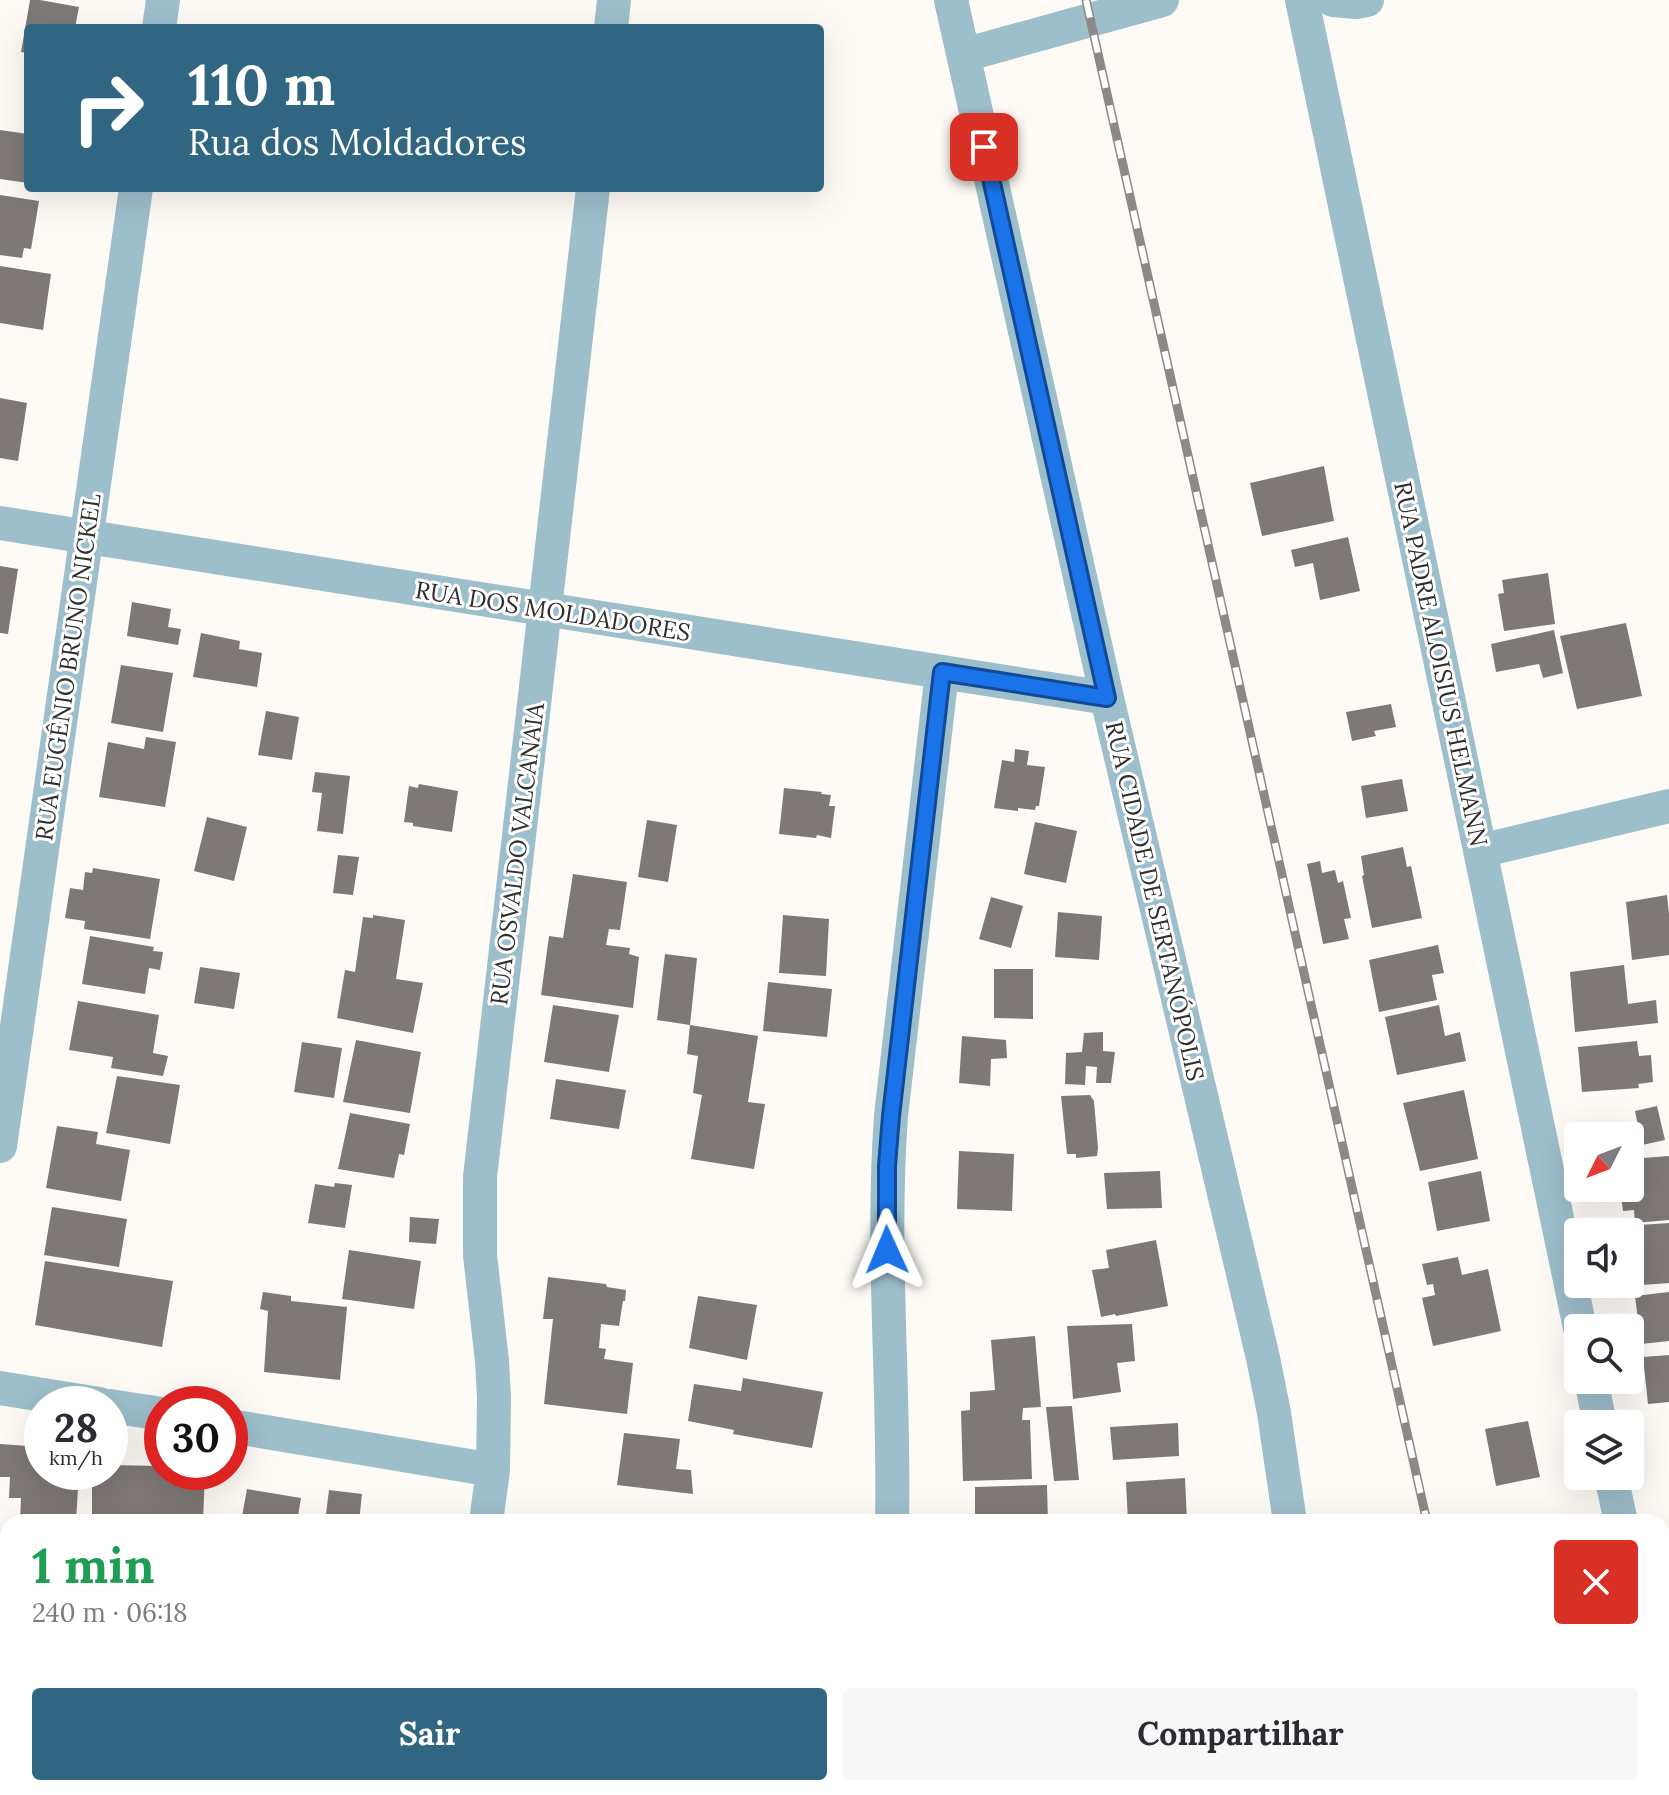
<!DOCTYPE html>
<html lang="pt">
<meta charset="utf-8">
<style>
body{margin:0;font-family:Lora,serif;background:#f7f7f7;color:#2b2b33;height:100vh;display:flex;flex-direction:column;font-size:30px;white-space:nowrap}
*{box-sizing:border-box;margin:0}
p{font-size:26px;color:#7c7c81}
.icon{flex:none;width:44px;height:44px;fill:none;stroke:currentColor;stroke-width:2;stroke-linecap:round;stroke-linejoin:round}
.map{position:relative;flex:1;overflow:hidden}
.drawer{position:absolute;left:0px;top:1514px;width:1670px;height:282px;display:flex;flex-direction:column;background:#fff;border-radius:24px 24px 0 0;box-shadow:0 8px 32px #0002}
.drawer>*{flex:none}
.hud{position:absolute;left:24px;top:24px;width:800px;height:168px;border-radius:8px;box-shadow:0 8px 32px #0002;background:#306681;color:#fff;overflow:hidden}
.needle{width:52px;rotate:228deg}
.buttons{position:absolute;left:1564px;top:1122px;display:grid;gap:16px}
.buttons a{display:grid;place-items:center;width:80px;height:80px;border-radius:8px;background:#fff;box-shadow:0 8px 32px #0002;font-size:40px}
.speed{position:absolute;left:24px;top:1386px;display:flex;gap:16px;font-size:40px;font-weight:700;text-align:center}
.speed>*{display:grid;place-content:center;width:104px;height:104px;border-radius:50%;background:#fff;box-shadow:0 8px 32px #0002;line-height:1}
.speed small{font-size:20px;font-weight:400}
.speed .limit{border:12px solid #d22;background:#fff;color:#111}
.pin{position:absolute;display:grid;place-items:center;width:68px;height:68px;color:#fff;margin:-34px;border-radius:16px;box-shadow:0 4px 12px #0006}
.me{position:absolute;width:88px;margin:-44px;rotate:359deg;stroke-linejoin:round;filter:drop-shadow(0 0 6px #0008)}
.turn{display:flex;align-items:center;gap:28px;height:168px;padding:0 32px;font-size:36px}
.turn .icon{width:104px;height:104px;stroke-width:2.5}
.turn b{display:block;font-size:56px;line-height:68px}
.round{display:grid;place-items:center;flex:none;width:84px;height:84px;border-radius:8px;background:#f7f7f7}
.summary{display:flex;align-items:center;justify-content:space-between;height:136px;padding:0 32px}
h1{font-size:48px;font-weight:800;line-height:60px;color:#1e9e55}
.cta{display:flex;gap:16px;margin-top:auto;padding:16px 32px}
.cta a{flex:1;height:92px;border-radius:8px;background:#306681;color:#fff;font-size:32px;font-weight:800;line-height:92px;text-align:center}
.cta a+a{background:#f7f7f7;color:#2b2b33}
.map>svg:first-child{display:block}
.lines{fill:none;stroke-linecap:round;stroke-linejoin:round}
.stream{stroke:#b6e0f6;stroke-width:11}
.building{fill:#7e7877}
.path{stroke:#a2a09c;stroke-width:5;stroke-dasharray:8 4;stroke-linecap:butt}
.street{stroke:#9dbecb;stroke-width:34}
.rail-casing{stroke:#8c8a87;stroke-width:9}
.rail{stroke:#fff;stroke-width:6;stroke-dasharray:18;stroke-linecap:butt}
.route-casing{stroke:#114b97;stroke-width:20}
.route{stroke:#1a73e8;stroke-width:14}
.labels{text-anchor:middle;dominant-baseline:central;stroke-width:6;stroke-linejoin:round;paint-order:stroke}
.street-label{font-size:24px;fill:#302f2d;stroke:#fff}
</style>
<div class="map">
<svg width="1669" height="1795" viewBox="0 0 1669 1795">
<rect width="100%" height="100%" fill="#fefbf6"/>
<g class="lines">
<!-- stream -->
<path class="stream" d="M 1662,1580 L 1669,1579
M 0,1691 L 8,1692"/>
</g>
<!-- building -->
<path class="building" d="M 30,0 L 40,0 L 79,7 L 75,28 L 28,28 L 28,53 L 21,52 Z
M 0,130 L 28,134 L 28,183 L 0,179 Z
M 0,195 L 39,201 L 31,249 L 24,248 L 22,258 L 0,255 Z
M 0,266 L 51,274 L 43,330 L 0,323 Z
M 0,398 L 27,403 L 18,461 L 0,458 Z
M 1324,466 L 1334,521 L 1262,536 L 1250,483 Z
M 1348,537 L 1360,591 L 1320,600 L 1313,563 L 1295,567 L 1291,550 Z
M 0,566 L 18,569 L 8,634 L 0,633 Z
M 1548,573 L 1555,624 L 1504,631 L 1498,594 L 1504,593 L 1502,580 Z
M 132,602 L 171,609 L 168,627 L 181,629 L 178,645 L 127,636 Z
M 1626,623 L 1642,696 L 1577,709 L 1560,636 Z
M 1554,630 L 1563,673 L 1543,678 L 1539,664 L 1496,672 L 1491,644 Z
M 201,633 L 240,641 L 239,649 L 262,653 L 257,687 L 193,677 Z
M 121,665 L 173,673 L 163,732 L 111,723 Z
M 1391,704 L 1396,727 L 1374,731 L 1376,736 L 1352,741 L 1346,712 Z
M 266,711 L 299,717 L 292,760 L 258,755 Z
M 146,737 L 176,742 L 165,807 L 99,797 L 108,742 L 144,749 Z
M 1015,749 L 1029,751 L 1027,765 L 1045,767 L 1039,806 L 1036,806 L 1035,810 L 1018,808 L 1018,811 L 994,808 L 1002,760 L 1014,762 Z
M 315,772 L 350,776 L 343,834 L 317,831 L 322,793 L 312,792 Z
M 1402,779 L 1408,811 L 1366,818 L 1361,786 Z
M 419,784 L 458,791 L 452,832 L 413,826 L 413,823 L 404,822 L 409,786 L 418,788 Z
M 784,788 L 822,792 L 821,794 L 831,795 L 829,806 L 835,806 L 831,838 L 817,835 L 816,838 L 779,834 Z
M 207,817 L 247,827 L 234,881 L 194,871 Z
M 647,820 L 677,825 L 668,882 L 638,877 Z
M 1035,822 L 1077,831 L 1066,883 L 1024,874 Z
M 1403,847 L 1407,867 L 1411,866 L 1422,918 L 1372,928 L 1362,876 L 1364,875 L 1361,856 Z
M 338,855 L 359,857 L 353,895 L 333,893 Z
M 1320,861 L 1322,873 L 1335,870 L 1338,883 L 1343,881 L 1351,918 L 1344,919 L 1349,939 L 1323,944 L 1307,864 Z
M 93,868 L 160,879 L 150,939 L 84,929 L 85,921 L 65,918 L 70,888 L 83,890 L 85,872 L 92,873 Z
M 573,874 L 627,882 L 620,930 L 609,929 L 606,945 L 630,948 L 629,954 L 639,957 L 633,1008 L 541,995 L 549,936 L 563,938 Z
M 1667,895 L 1669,914 L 1669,955 L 1632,960 L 1626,902 Z
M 991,897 L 1023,906 L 1011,948 L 979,939 Z
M 1058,912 L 1102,916 L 1099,960 L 1055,957 Z
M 373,915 L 405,920 L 396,979 L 423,983 L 413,1033 L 337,1018 L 345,970 L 355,972 L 363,917 L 373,918 Z
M 783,915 L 829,919 L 826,976 L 779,973 Z
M 90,936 L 154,947 L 153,951 L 163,952 L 160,970 L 149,968 L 145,994 L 82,984 Z
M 1438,945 L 1444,973 L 1432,975 L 1437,1000 L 1379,1012 L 1369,960 Z
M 665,954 L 697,958 L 690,1025 L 657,1020 Z
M 1624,965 L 1628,1004 L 1656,1000 L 1658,1023 L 1575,1032 L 1570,972 Z
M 200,967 L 240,973 L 234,1009 L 194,1003 Z
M 994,969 L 1033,969 L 1033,1019 L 994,1018 Z
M 768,982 L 832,989 L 827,1037 L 763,1031 Z
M 78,1001 L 159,1015 L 153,1053 L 168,1056 L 163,1076 L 111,1068 L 113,1057 L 69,1050 Z
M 553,1005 L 619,1015 L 609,1072 L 544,1062 Z
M 1439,1005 L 1445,1036 L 1460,1032 L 1466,1061 L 1397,1075 L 1385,1017 Z
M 690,1025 L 758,1036 L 748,1102 L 765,1104 L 754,1169 L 691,1159 L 702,1095 L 693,1093 L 698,1056 L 687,1054 Z
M 1103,1032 L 1103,1051 L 1115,1052 L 1111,1083 L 1096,1083 L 1097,1067 L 1086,1066 L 1085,1085 L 1065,1084 L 1066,1053 L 1082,1052 L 1084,1033 Z
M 962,1036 L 1006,1040 L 1007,1058 L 991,1059 L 990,1086 L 959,1083 Z
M 356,1040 L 421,1052 L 410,1113 L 343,1102 Z
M 1637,1041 L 1639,1056 L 1651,1055 L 1653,1082 L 1638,1084 L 1639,1088 L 1582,1092 L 1578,1047 Z
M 302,1042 L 342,1048 L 334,1098 L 294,1092 Z
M 117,1076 L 180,1085 L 170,1144 L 106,1133 Z
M 556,1079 L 626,1090 L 619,1129 L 550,1119 Z
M 1464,1090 L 1478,1159 L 1420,1171 L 1403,1103 Z
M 1090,1095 L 1094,1101 L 1098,1148 L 1097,1156 L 1076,1158 L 1076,1154 L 1067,1154 L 1061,1096 Z
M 1657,1106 L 1665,1140 L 1642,1145 L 1635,1111 Z
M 350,1113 L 410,1124 L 404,1155 L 399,1154 L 394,1178 L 338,1169 Z
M 57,1126 L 98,1132 L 96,1144 L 130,1150 L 121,1201 L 46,1188 Z
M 959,1151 L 1014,1154 L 1012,1211 L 957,1209 Z
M 1669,1156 L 1669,1220 L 1635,1223 L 1634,1210 L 1623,1211 L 1620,1188 L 1630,1188 L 1630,1159 Z
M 1160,1171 L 1162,1208 L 1107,1209 L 1104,1173 Z
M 1481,1171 L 1490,1221 L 1437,1231 L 1428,1182 Z
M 335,1183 L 352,1185 L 345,1228 L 308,1223 L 315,1184 L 334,1187 Z
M 52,1207 L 127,1219 L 119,1267 L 44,1255 Z
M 410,1217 L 439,1219 L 436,1244 L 409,1242 Z
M 1669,1223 L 1669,1283 L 1642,1285 L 1638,1242 L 1641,1241 L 1640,1225 Z
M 1156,1240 L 1168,1306 L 1116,1316 L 1115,1314 L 1101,1317 L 1092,1270 L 1109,1268 L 1106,1250 Z
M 349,1250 L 421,1261 L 414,1309 L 342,1299 Z
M 1458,1257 L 1462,1275 L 1488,1269 L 1501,1331 L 1433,1346 L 1422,1298 L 1435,1295 L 1433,1284 L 1427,1285 L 1422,1264 Z
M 45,1261 L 173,1281 L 162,1347 L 35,1325 Z
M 548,1277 L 606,1284 L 607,1287 L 626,1290 L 625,1301 L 623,1301 L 619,1326 L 601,1324 L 599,1348 L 606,1349 L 604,1359 L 633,1363 L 627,1414 L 544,1404 L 553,1319 L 543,1319 Z
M 263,1292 L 291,1296 L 291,1301 L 347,1307 L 340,1380 L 264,1372 L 268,1311 L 260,1309 Z
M 1669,1292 L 1669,1341 L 1641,1344 L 1635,1296 Z
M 698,1296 L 757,1305 L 747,1360 L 689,1348 Z
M 1132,1324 L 1135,1361 L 1117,1363 L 1121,1392 L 1073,1399 L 1067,1326 Z
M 1035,1336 L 1041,1407 L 1023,1408 L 1022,1420 L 1030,1420 L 1032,1479 L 963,1481 L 961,1411 L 970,1410 L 970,1392 L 995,1390 L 991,1340 Z
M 1669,1355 L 1669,1402 L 1648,1404 L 1643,1357 Z
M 743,1378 L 823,1392 L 812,1448 L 733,1434 L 734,1430 L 688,1421 L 694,1384 L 741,1391 Z
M 1072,1406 L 1079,1480 L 1054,1481 L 1046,1407 Z
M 1528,1421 L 1540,1477 L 1496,1486 L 1485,1429 Z
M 1178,1423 L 1179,1456 L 1113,1460 L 1110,1427 Z
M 624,1433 L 680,1439 L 676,1469 L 691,1470 L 693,1494 L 617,1485 Z
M 0,1444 L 42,1447 L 42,1472 L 79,1472 L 76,1522 L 20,1522 L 21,1498 L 9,1498 L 10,1477 L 0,1477 Z
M 110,1465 L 158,1466 L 158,1465 L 162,1465 L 162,1472 L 205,1472 L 203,1522 L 92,1522 L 92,1472 L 110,1472 Z
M 1185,1478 L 1187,1522 L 1128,1522 L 1126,1482 Z
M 1047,1485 L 1048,1522 L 975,1522 L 975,1487 Z
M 247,1489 L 301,1498 L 297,1522 L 241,1522 Z
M 329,1490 L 362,1494 L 359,1522 L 325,1522 Z
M 539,1788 L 593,1788 L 592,1795 L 538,1795 Z
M 608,1788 L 652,1788 L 652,1795 L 607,1795 Z
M 678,1788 L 763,1788 L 763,1795 L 700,1795 L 677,1793 Z
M 933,1788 L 991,1788 L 991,1795 L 933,1790 Z
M 1203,1788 L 1260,1788 L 1259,1795 L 1203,1795 Z"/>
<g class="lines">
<!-- path -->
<path class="path" d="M 1364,1795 L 1371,1788"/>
<!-- street -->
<path class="street" d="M 951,0 L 1107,698 L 1263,1358 L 1274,1413 L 1290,1522
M 1302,0 L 1580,1328
M 1333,0 L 1356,2 L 1367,0
M 159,28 L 163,0
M 611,28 L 614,0
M 964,55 L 1162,0
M 0,523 L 1107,698
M 1480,851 L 1669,806
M 0,1146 L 136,188
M 1591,1380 L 1600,1424
M 0,1388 L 99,1404
M 110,1406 L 162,1414
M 230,1426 L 493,1470
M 1611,1476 L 1621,1522
M 486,1522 L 493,1470 L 494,1397 L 492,1361 L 480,1255 L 480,1177 L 593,188
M 892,1522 C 895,1387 881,1252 891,1116 L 942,672
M 1326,1788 L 1327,1795
M 454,1795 L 454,1788
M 862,1795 L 863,1788"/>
<!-- rail casing -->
<g class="rail-casing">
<path id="rail" d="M 1086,0 L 1427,1522
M 1473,1788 L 1473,1795"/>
</g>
<!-- rail -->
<use href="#rail" class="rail"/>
</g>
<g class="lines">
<!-- route casing -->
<g class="route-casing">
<path id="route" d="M 887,1250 L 887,1166 L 891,1116 L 942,672 L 1107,698 L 984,147"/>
</g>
<!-- route -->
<use href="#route" class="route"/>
</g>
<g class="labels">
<!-- street labels -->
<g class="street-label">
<text transform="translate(553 611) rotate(9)">RUA DOS MOLDADORES</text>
<text transform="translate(1441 664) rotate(78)">RUA PADRE ALOISIUS HELMANN</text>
<text transform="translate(68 667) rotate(-82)">RUA EUGÊNIO BRUNO NICKEL</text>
<text transform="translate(517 854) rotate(-83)">RUA OSVALDO VALCANAIA</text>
<text transform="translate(1155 901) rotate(77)">RUA CIDADE DE SERTANÓPOLIS</text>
</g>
</g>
</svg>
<div class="buttons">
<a><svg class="needle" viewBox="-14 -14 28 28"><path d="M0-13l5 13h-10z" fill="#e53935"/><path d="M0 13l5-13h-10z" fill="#7c7c81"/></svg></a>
<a><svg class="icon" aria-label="sound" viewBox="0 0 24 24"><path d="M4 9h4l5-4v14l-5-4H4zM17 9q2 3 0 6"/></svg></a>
<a><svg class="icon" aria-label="search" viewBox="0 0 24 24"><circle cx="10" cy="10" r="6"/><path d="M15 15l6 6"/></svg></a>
<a><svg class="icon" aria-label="layers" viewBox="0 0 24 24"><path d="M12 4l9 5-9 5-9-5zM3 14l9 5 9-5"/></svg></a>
</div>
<div class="speed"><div>28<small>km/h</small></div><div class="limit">30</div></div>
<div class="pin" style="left:984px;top:147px;background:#d93025"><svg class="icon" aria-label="arrive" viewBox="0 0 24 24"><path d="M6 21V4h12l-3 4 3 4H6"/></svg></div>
<svg class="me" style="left:887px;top:1250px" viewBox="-20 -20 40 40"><path d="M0-17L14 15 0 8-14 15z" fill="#1a73e8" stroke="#fff" stroke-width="4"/></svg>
<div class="hud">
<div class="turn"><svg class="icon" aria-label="right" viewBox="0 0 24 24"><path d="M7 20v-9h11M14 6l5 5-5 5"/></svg><div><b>110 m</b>Rua dos Moldadores</div></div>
</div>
<section class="drawer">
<div class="summary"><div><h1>1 min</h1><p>240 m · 06:18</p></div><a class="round" style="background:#d93025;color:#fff"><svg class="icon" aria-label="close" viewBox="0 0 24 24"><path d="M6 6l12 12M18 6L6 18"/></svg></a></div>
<div class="cta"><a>Sair</a><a>Compartilhar</a></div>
</section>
</div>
